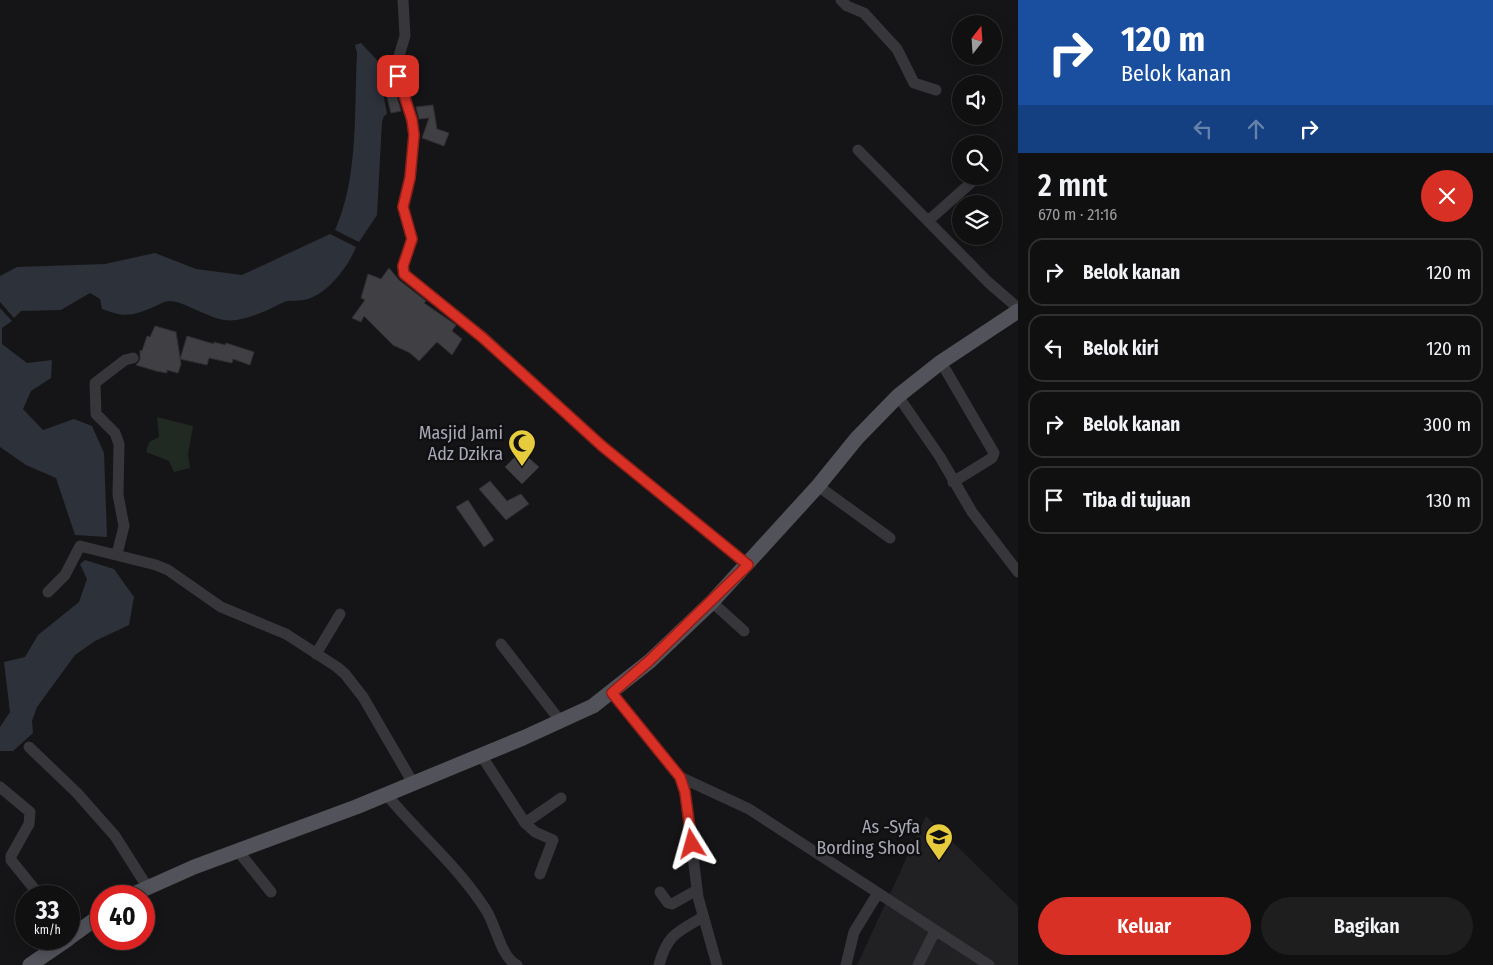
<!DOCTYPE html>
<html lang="id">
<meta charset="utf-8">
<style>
body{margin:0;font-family:"Fira Sans Condensed",sans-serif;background:#1e1e1f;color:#f1f3f6;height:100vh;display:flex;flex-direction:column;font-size:19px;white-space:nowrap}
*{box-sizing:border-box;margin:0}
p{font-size:16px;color:#9c9d9f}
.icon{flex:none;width:28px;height:28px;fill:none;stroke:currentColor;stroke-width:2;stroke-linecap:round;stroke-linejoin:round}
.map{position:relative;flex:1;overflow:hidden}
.drawer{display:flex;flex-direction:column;background:#101011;width:475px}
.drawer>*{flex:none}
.top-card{background:#1a4fa0;color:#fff;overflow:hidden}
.needle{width:32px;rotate:17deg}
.controls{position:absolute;left:952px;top:15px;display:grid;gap:10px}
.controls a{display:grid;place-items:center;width:50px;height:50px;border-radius:50%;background:#101011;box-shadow:0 2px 12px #0003,0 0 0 1px #303031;font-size:25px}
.speed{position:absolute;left:15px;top:885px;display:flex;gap:10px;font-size:25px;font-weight:700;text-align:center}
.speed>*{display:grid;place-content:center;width:65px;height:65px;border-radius:50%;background:#101011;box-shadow:0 2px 12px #0003,0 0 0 1px #303031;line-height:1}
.speed small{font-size:12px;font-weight:400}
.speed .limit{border:8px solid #d22;background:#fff;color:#111}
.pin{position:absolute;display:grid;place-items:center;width:42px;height:42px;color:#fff;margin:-21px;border-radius:10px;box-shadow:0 2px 8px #0006}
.me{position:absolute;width:55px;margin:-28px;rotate:352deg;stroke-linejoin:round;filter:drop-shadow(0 0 4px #0008)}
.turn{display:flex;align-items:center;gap:18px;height:105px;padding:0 20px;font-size:22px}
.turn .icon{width:65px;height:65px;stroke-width:2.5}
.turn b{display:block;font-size:35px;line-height:42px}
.lanes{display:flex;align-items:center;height:48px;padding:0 20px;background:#0003;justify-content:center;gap:25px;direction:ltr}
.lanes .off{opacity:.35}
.round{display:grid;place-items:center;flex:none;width:52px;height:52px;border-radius:26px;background:#1e1e1f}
.headline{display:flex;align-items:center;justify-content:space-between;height:85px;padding:0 20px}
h1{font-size:30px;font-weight:600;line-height:38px}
.action{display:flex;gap:10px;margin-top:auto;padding:10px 20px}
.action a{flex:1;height:58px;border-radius:30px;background:#d93025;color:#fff;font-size:20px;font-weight:600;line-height:58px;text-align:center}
.action a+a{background:#1e1e1f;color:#f1f3f6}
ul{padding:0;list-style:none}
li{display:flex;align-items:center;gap:15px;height:68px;margin:0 10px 8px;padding:0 10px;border:2px solid #303031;border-radius:15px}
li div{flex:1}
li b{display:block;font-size:19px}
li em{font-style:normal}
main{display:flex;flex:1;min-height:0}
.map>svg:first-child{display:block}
.built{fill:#212124}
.green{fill:#212923}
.water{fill:#2c313a}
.building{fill:#3f3f44;stroke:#302f32}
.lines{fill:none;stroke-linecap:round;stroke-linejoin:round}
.minor{stroke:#36363b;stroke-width:11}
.major{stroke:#52535a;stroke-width:15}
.route-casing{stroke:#8d1f18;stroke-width:12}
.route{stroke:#d93025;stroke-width:9}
.labels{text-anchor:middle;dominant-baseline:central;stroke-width:5;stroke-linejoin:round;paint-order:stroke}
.poi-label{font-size:18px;fill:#a8a9b6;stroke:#101012;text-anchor:end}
</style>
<main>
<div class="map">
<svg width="1018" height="965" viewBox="0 0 1018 965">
<rect width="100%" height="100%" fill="#151517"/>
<!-- built -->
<path class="built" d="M 926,816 L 1018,906 L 1018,965 L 857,965 Z"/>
<!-- green -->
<path class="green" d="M 157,417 L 193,426 L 188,454 L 190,468 L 174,472 L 169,461 L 146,452 L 149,442 L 159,437 Z"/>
<!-- water -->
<path class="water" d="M 361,43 L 377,60 L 387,114 L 384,116 L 382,122 L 377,215 L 359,242 L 335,230 C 359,177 354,109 357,53 L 355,45 Z
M 330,234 L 356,247 C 348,267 329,292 308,299 C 300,302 289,299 282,303 C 266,311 242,323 224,320 C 207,317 182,301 170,301 C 165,301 160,304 156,306 C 132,316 126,318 102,309 L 100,299 L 90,293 L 61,310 L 21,311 L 14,318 L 0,302 L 0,276 L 17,267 L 105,264 L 155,253 L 196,269 L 242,275 Z
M 0,308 L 12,321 L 2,328 L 2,344 L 27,363 L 52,360 L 51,378 L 31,391 L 23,409 L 43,430 L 74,419 L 92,426 L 104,453 L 107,537 L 75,535 L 56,478 L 26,465 L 0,447 Z
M 85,560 L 114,569 L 134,597 L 129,625 L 95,641 L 75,655 L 37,707 L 32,721 L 33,733 L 13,751 L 0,751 L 0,727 L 10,712 L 4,662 L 25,657 L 38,635 L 79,602 L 87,579 L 80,564 Z"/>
<!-- building -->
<path class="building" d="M 394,86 L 401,111 L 391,113 L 386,93 L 390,92 L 390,87 Z
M 433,105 L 437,129 L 449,133 L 444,146 L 422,138 L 429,118 L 419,119 L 416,107 Z
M 389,268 L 399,280 L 426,301 L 424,303 L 456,325 L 452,331 L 462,339 L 452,355 L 437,342 L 419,361 L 410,353 L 393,345 L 364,316 L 361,322 L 352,318 L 365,300 L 361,298 L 368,274 L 381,279 Z
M 155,326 L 176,332 L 181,364 L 178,373 L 167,370 L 167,373 L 156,371 L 136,365 L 140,360 L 140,350 L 142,351 L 147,336 L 150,337 Z
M 187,336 L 214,344 L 214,342 L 225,345 L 226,343 L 254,352 L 250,365 L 233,359 L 232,363 L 209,358 L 207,365 L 180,359 Z
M 521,451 L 539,467 L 522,484 L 505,467 Z
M 490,481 L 507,501 L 521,494 L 529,504 L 506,520 L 479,489 Z
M 468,500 L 494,540 L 484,547 L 456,507 Z"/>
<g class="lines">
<!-- minor -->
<path class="minor" d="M 403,0 L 405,36 L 399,56 L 399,76 L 412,120 L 414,135 L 410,178 L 403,207 L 412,239 L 403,266 L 404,274 L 483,337 L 602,446 L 748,565
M 841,0 L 847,6 L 864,13 L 897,49 L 914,83 L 936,90
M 858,150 L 988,282 L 1018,308
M 928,221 L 973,181
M 941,362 L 994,453 L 992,458 L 953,482
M 898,396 L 940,457 L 972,512 L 1018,572
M 818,486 L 890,538
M 117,554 L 124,526 L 118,495 L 119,444 L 115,433 L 96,414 L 95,383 L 125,360 L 133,358
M 48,592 L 65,575 L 80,546 L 156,565 L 168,570 L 221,607 L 286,634 L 337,667 L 345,674 L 363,697 L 413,783
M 712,602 L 744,631
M 501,644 L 561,722
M 316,654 L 340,614
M 612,693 L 680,777 L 685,792 L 698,897 L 717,965
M 29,747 L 77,793 L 115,836 L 148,888
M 481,755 L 525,823 L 535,832 L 553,840 L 540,874
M 680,777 L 749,809 L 989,965
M 0,787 L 30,812 L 29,824 L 11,856 L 11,860 L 40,896
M 386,794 C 418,833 459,867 486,910 C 496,925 501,958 517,965
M 525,823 L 561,798
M 238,851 L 271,892
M 660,892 L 668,903 L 672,904 L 697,890
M 659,965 C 667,935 677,932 703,917
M 846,965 L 854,932 L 878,893
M 918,965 L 935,931"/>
<!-- major -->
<path class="major" d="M 129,896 L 194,867 L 356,807 L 523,738 L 593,706 L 650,661 L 712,602 L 818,486 L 857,438 L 898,396 L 941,362 L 1018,311
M 69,938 L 101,915
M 30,965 L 68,939"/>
</g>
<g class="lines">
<!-- route casing -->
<g class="route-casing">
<path id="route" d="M 398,76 L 412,120 L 414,135 L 410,178 L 403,207 L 412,239 L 403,266 L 404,274 L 483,338 L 602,446 L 748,565 L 650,660 L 612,693 L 680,777 L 685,792 L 692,844"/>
</g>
<!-- route -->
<use href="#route" class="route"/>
</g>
<!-- icons -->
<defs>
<g id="mosque-pin" transform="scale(1.4375)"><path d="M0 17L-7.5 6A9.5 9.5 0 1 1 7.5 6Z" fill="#e6cb3d" stroke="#101012"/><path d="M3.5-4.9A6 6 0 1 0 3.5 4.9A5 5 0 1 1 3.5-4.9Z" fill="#111"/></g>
<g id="school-pin" transform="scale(1.4375)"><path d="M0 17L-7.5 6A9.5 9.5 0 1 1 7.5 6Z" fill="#e6cb3d" stroke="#101012"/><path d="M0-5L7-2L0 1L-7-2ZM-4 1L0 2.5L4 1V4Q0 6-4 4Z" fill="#111"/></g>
</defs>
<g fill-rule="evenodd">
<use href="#mosque-pin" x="522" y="443"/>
<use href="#school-pin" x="939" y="837"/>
</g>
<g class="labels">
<!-- poi labels -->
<g class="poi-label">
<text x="503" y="433">Masjid Jami<tspan x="503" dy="21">Adz Dzikra</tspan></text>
<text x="920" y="827">As -Syfa<tspan x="920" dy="21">Bording Shool</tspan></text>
</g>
</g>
</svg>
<div class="controls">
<a><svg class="needle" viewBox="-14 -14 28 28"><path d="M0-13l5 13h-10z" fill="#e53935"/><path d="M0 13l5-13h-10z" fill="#9c9d9f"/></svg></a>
<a><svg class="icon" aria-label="sound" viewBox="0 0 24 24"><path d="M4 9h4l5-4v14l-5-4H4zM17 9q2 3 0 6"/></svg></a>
<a><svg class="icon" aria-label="search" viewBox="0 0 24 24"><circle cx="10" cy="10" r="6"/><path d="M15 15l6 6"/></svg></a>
<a><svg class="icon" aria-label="layers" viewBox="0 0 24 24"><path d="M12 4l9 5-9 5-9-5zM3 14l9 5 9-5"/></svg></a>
</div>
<div class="speed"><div>33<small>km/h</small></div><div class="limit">40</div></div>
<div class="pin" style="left:398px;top:76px;background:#d93025"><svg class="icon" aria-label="arrive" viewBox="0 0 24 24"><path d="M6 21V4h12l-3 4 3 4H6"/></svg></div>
<svg class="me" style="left:692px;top:844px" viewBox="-20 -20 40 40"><path d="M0-17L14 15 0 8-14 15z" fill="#d93025" stroke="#fff" stroke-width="4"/></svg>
</div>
<section class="drawer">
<div class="top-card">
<div class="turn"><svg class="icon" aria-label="right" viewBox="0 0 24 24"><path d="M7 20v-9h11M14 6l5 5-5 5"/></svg><div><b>120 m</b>Belok kanan</div></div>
<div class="lanes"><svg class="icon off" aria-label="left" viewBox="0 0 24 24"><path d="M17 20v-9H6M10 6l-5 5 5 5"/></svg><svg class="icon off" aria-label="ahead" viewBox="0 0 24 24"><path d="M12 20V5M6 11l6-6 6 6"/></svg><svg class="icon" aria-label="right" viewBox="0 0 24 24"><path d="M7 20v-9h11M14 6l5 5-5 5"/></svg></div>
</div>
<div class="headline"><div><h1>2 mnt</h1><p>670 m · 21:16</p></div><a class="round" style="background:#d93025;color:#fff"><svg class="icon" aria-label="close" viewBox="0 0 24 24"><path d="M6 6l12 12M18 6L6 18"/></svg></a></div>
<ul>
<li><svg class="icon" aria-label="right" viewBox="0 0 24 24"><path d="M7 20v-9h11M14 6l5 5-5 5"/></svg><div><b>Belok kanan</b></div><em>120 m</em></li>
<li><svg class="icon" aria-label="left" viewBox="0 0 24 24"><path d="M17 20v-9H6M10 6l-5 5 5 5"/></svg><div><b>Belok kiri</b></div><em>120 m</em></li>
<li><svg class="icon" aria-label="right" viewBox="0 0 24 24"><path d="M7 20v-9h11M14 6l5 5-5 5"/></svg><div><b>Belok kanan</b></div><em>300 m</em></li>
<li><svg class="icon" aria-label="arrive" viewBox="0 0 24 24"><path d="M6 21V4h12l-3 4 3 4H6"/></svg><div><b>Tiba di tujuan</b></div><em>130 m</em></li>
</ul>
<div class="action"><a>Keluar</a><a>Bagikan</a></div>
</section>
</main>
